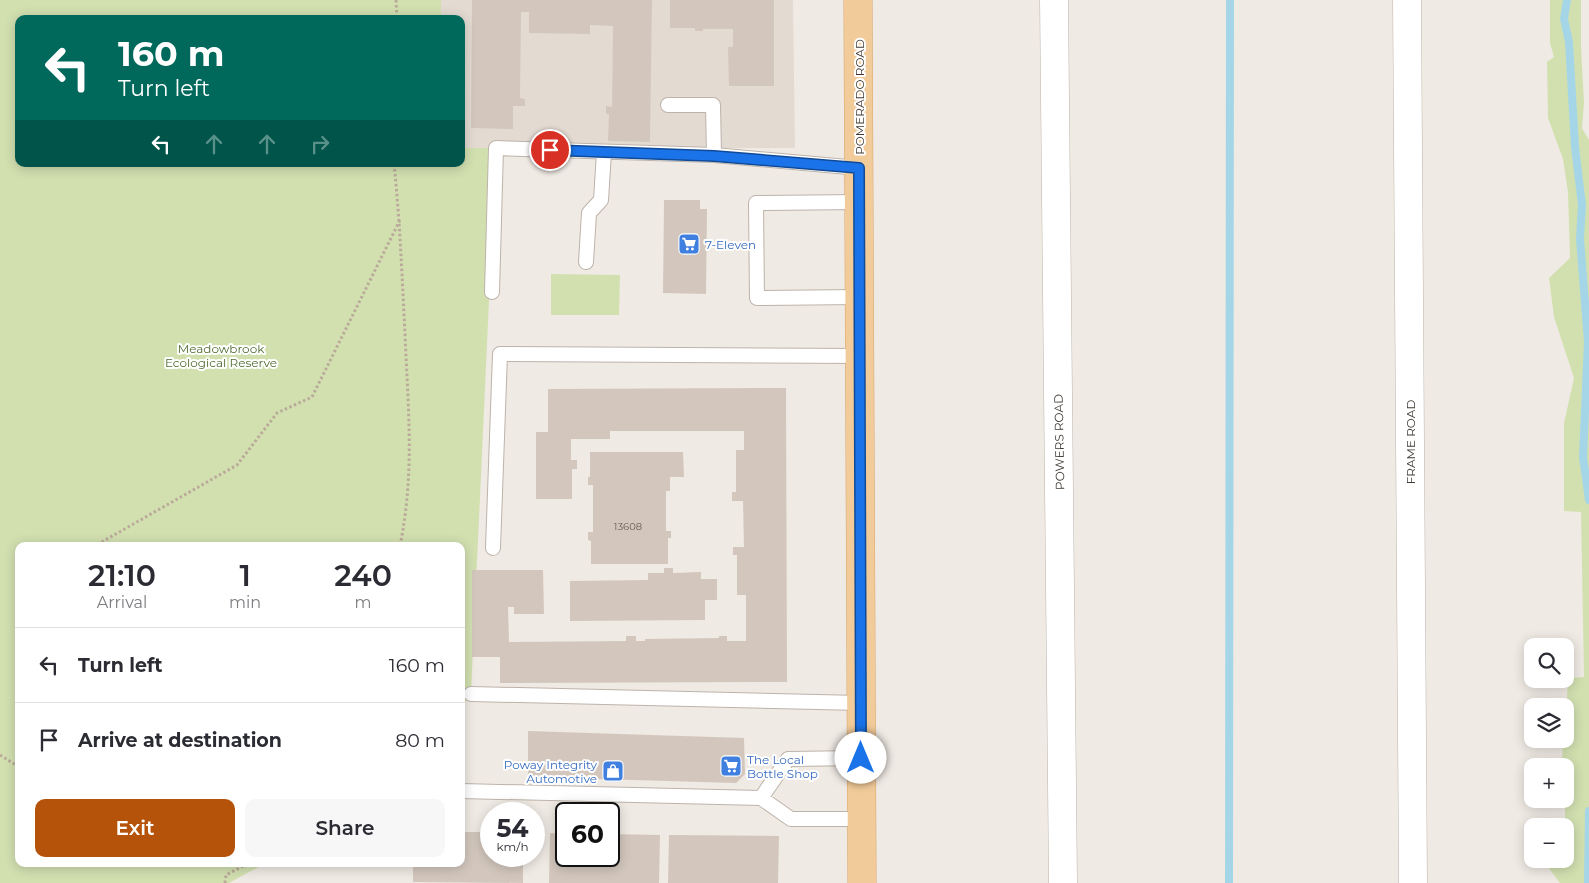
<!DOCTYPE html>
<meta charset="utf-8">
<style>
body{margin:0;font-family:Montserrat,sans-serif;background:#f7f7f7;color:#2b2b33;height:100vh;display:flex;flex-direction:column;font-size:19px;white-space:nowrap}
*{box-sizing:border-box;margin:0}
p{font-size:16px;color:#7c7c81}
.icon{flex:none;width:28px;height:28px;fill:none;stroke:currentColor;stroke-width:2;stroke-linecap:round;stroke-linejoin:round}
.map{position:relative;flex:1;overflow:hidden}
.panel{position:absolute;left:15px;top:542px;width:450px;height:325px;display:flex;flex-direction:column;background:#fff;border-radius:10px;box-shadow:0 2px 12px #0003}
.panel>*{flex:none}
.banner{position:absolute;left:15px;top:15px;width:450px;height:152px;border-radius:10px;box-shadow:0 2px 12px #0003;background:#00695c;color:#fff;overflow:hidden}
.tools{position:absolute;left:1524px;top:638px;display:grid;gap:10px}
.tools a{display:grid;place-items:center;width:50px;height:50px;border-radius:10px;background:#fff;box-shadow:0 2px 12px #0003;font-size:25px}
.speed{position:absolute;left:480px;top:802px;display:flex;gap:10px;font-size:25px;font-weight:700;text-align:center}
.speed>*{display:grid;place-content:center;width:65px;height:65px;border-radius:50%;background:#fff;box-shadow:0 2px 12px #0003;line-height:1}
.speed small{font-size:12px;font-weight:400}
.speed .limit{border:2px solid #111;border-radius:8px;background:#fff;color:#111}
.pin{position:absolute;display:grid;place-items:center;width:42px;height:42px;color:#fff;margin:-21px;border:2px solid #fff;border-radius:50%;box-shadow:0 1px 5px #0007}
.me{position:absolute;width:55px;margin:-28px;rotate:0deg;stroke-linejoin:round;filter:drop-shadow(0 0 4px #0008)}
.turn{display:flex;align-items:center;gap:18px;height:105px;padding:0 20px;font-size:22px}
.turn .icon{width:65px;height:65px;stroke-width:2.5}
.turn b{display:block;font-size:35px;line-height:42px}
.lanes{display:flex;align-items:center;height:48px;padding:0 20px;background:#0003;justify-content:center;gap:25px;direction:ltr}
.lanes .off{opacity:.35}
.eta{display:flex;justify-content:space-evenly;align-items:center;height:85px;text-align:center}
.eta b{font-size:30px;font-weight:600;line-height:35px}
.cta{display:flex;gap:10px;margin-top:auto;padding:10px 20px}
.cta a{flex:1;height:58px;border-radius:10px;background:#b45309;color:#fff;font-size:20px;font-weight:600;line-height:58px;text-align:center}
.cta a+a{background:#f7f7f7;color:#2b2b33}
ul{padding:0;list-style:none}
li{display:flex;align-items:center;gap:15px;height:75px;padding:0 20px;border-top:1px solid #e1e1e2}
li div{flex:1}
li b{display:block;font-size:19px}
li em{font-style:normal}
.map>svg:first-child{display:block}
.residential{fill:#e3dbd2}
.green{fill:#d2e0b0}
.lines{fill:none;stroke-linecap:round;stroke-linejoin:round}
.stream{stroke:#a5d6e7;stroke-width:8}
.building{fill:#d3c7bd}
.service-casing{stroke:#bdb3aa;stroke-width:16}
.minor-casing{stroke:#bdb3aa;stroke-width:29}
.primary-casing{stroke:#d5a56c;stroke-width:29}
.path{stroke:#baaa9a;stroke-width:3;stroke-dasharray:2.5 2.5;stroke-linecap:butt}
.service{stroke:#fff;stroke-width:14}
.minor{stroke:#fff;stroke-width:28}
.primary{stroke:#f2cb9a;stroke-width:28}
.route-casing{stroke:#114b97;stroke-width:12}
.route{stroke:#1a73e8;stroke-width:9}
.labels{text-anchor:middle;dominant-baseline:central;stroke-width:4;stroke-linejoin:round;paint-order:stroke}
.number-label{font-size:10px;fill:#665d56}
.street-label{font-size:12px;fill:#413a34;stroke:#fff}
.shop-label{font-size:12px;fill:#366cbe;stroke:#fff;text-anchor:start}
.park-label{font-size:12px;fill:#4f6b2f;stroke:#fff}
</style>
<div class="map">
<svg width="1589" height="883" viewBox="0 0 1589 883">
<rect width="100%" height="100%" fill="#f0eae4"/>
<!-- residential -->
<path class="residential" d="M 440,0 L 793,0 L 795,148 L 461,148 L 461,19 L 441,19 Z"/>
<!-- green -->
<path class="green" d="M 0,0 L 441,0 L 441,19 L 19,19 L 19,164 L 461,164 L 461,148 L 496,148 L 471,694 L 461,708 L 461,546 L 19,546 L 19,864 L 264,864 L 229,883 L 0,883 Z
M 1550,0 L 1581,0 L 1581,47 L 1584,103 L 1582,128 L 1589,140 L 1589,883 L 1560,883 L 1545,863 L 1545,859 L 1565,859 L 1565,759 L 1562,759 L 1563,739 L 1565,739 L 1568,678 L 1584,677 L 1581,512 L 1564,511 L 1564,423 L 1574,378 L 1554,317 L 1549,278 L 1570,258 L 1568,192 L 1563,159 L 1548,118 L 1547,62 L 1554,57 L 1550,43 Z
M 551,274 L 620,275 L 619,315 L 551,315 Z"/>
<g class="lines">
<!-- stream -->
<path class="stream" d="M 1567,0 L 1564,19 L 1569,42 L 1575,147 L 1582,205 L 1580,239 L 1588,342 L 1583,457 L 1589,500
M 1229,883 L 1230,0
M 1588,883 L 1589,811"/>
</g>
<!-- building -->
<path class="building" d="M 472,0 L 652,0 L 650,142 L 608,141 L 609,114 L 606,114 L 606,106 L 612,107 L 613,26 L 590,25 L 590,34 L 529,33 L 529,12 L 521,12 L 520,98 L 525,99 L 525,106 L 513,106 L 513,129 L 471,128 Z
M 670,0 L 774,0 L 774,86 L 729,86 L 728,47 L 733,47 L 733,29 L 703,29 L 703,31 L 695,31 L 695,28 L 670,28 Z
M 664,200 L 700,200 L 700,209 L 707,209 L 706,294 L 663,293 Z
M 786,388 L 787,682 L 500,683 L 500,657 L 472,657 L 472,570 L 543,570 L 544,614 L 514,614 L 514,607 L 508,607 L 509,642 L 626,641 L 626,636 L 636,636 L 636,641 L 645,641 L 645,639 L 719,638 L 719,636 L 727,636 L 727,641 L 746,641 L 746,595 L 737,595 L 737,555 L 733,555 L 733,547 L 744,547 L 743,501 L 732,501 L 732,492 L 736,492 L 736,450 L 744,450 L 744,431 L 610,431 L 610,439 L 571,439 L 571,460 L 577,460 L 577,469 L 572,469 L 572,499 L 536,499 L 536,432 L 548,432 L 548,389 Z
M 590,452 L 683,452 L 684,477 L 670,477 L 670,491 L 666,491 L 666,531 L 671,531 L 671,538 L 668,538 L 668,564 L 591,564 L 591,541 L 588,540 L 588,532 L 593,532 L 593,485 L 588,485 L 588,477 L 590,477 Z
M 664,568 L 673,568 L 673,573 L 701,572 L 701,579 L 717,579 L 717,600 L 705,600 L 705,620 L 570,621 L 570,581 L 648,580 L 648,573 L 664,573 Z
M 528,731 L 744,738 L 745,774 L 736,783 L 528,777 Z
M 461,832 L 491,832 L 491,856 L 523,856 L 523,883 L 413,882 L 413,864 L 461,864 Z
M 550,833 L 566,834 L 566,856 L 609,856 L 609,834 L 660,835 L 659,883 L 549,883 Z
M 669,835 L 779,836 L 778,883 L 668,883 Z"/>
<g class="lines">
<!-- service casing -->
<g class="service-casing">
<path id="service" d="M 668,105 L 713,105 L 714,155 L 859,168
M 859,202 L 756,203 L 757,298 L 859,297
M 586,262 L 589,213 L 601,200 L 604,152
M 492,292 L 496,148 L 714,155
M 493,548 L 500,354 L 860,356
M 471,694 L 861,703
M 461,791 L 761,798 L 788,759 L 861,758
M 761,798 L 791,819 L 862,819"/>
</g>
<!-- minor casing -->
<g class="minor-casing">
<path id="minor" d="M 1054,0 L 1063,883
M 1407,0 L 1413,883"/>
</g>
<!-- primary casing -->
<g class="primary-casing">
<path id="primary" d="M 858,0 L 862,883"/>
</g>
<!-- path -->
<path class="path" d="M 396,0 L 397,19
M 394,164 C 400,221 402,277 405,334 C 408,409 415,471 400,546
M 99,546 L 100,543 L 237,465 L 277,413 L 312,397 L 400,220
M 0,755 L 19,767
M 225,883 L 226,875 L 247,864"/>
<!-- service -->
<use href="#service" class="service"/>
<!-- minor -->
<use href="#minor" class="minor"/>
<!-- primary -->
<use href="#primary" class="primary"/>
</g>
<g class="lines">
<!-- route casing -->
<g class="route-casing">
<path id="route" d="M 550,150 L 714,156 L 859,168 L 861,758"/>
</g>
<!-- route -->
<use href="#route" class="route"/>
</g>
<!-- icons -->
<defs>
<g id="supermarket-square" transform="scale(1.125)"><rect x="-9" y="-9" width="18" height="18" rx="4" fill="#3f7fe0" stroke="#fff"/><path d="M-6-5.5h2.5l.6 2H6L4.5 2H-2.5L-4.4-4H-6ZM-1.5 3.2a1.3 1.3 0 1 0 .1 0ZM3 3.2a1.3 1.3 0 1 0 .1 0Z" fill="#fff"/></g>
<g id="shop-square" transform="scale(1.125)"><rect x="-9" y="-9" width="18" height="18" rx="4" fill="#3f7fe0" stroke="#fff"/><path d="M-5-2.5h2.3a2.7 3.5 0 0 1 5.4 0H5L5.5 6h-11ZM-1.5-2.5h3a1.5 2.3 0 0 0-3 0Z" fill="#fff"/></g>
</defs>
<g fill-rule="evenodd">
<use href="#supermarket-square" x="689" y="244"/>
<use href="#supermarket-square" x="731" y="766"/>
<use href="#shop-square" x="613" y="771"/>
</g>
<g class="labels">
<!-- number labels -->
<g class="number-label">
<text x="628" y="526">13608</text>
</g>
<!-- street labels -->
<g class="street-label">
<text transform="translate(859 97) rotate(-90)">POMERADO ROAD</text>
<text transform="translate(1059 442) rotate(-91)">POWERS ROAD</text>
<text transform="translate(1410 442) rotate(-90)">FRAME ROAD</text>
</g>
<!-- shop labels -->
<g class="shop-label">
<text x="705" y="244">7-Eleven</text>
<text x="747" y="759">The Local<tspan x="747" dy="14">Bottle Shop</tspan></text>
<text x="597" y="764" text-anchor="end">Poway Integrity<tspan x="597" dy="14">Automotive</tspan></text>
</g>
<!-- park labels -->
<g class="park-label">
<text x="221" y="348">Meadowbrook<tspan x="221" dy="14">Ecological Reserve</tspan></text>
</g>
</g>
</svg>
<div class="tools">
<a><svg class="icon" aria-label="search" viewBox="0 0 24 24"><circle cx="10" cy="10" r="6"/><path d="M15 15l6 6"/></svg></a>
<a><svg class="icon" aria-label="layers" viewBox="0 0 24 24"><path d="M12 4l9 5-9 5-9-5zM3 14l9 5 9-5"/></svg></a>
<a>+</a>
<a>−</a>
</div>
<div class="speed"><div>54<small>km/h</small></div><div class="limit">60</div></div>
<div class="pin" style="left:550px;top:150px;background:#d93025"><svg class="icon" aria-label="arrive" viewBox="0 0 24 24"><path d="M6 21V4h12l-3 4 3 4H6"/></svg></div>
<svg class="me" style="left:861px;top:758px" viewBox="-20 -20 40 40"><circle r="19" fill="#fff"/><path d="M0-13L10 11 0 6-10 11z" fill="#1a73e8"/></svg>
<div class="banner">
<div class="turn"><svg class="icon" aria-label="left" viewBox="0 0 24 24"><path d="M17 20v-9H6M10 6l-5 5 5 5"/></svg><div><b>160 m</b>Turn left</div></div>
<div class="lanes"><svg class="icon" aria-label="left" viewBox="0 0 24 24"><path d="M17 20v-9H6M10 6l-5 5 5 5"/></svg><svg class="icon off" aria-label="ahead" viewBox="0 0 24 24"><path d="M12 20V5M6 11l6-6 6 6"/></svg><svg class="icon off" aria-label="ahead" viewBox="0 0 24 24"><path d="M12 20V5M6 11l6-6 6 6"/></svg><svg class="icon off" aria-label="right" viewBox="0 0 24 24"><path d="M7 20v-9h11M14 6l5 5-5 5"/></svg></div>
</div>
<section class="panel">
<div class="eta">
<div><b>21:10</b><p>Arrival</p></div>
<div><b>1</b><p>min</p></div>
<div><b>240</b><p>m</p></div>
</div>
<ul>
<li><svg class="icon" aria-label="left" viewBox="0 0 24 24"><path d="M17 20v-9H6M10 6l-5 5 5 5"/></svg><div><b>Turn left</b></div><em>160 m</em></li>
<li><svg class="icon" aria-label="arrive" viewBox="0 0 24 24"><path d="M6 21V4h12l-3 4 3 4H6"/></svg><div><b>Arrive at destination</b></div><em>80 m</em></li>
</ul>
<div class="cta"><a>Exit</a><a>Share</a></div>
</section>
</div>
